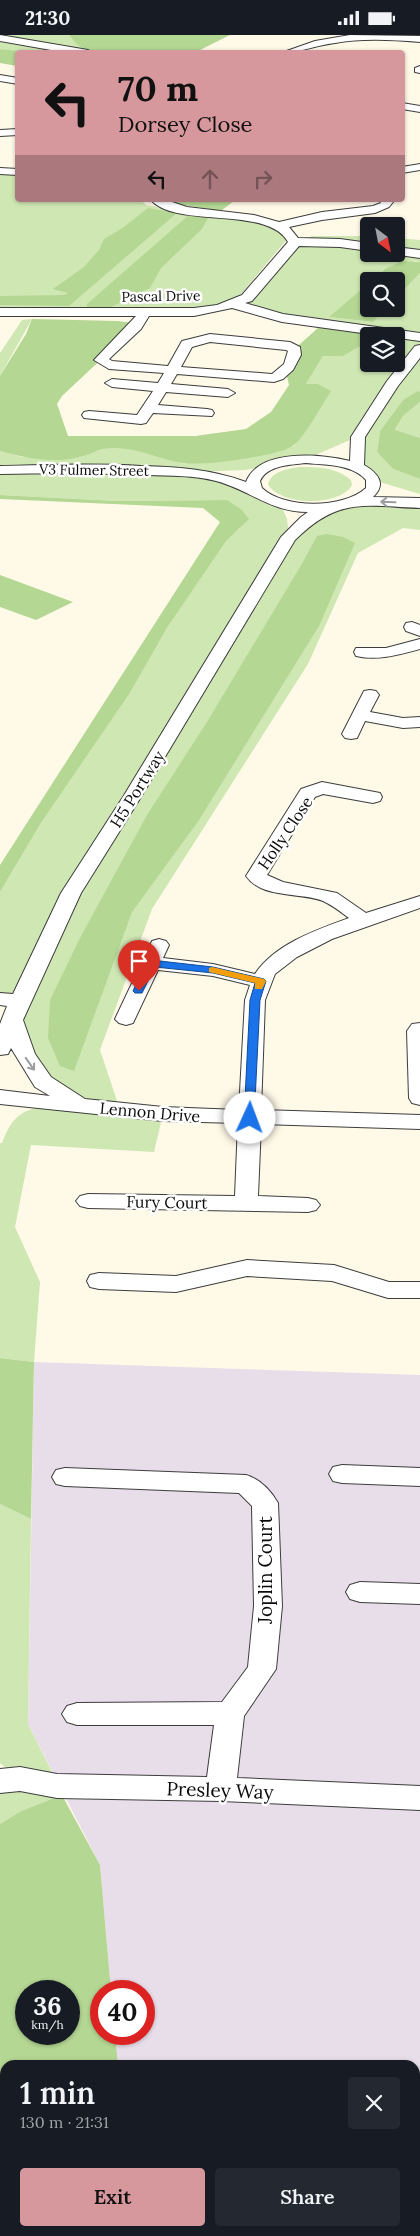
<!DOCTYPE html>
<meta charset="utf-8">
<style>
body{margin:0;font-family:Lora,serif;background:#242831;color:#f1f3f6;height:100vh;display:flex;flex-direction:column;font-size:19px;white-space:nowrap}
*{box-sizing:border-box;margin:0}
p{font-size:16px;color:#9ea1a6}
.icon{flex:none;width:28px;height:28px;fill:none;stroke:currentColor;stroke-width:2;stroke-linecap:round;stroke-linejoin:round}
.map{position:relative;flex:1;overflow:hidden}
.drawer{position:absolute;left:0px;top:2025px;width:420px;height:176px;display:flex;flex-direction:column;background:#171b24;border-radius:15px 15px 0 0;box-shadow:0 1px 4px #0004}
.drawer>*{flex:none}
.hud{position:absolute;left:15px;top:15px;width:390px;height:152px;border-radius:5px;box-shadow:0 1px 4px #0004;background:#d6979d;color:#111;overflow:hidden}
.needle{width:32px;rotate:148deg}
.buttons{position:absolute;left:360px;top:182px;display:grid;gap:10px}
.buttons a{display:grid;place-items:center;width:45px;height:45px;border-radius:5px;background:#171b24;box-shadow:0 1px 4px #0004;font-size:25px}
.speed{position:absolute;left:15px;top:1945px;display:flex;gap:10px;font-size:25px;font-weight:700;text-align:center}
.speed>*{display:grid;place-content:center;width:65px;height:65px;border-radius:50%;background:#171b24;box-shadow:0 1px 4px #0004;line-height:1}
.speed small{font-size:12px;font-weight:400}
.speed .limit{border:8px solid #d22;background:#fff;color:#111}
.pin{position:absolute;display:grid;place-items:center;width:42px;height:42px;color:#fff;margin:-51px -21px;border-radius:50% 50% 50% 0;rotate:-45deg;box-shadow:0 0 5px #0007}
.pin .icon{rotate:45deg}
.me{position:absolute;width:55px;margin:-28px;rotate:2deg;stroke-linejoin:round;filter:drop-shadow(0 0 4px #0008)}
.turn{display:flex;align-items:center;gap:18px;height:105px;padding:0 20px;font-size:22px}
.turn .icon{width:65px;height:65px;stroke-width:2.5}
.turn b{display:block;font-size:35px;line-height:42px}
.lanes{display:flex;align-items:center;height:48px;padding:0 20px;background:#0003;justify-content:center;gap:25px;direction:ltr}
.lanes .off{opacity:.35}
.round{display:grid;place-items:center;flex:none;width:52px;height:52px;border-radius:5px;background:#242831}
.summary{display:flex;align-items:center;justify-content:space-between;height:85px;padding:0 20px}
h1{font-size:30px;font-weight:600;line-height:38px}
.primary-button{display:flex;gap:10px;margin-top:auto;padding:10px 20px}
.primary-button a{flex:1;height:58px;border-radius:5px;background:#d6979d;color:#111;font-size:20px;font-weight:600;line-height:58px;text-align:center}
.primary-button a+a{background:#242831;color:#f1f3f6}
.status{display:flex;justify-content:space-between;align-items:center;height:35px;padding:0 25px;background:#171b24;direction:ltr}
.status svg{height:14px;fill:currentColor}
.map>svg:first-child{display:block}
.industrial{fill:#e8dee9}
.green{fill:#cfe7b3}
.forest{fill:#b4d793;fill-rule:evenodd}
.building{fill:#524b47;stroke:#393432}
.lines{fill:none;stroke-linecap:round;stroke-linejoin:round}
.minor-casing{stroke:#3d3d3d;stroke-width:2}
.minor{fill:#fff;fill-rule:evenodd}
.oneway{stroke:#9d9d9d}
.route{fill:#1a73e8;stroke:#114b97}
.slow{fill:#f59e0b}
.labels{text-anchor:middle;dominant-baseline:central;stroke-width:5;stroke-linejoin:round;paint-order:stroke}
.far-street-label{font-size:14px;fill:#0a0a0a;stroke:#fff}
.street-label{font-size:16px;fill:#0a0a0a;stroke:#fff}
.near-street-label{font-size:19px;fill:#0a0a0a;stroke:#fff}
</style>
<div class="status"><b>21:30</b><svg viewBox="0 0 49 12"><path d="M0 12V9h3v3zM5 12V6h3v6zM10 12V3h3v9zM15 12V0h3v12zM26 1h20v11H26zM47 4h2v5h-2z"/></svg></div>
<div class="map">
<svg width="420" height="2201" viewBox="0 0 420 2201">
<rect width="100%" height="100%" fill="#fff9e8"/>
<!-- industrial -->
<path class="industrial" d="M 34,1327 L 420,1340 L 420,2201 L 138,2201 L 137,2196 L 415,2196 L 415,2030 L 118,2030 L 115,1999 L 144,1999 L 144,1956 L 111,1956 L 100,1830 L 28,1689 Z"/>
<!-- green -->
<path class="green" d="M 0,0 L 69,0 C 80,15 94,15 111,17 L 26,18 L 0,14 Z
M 0,133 L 17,136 L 18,165 L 141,165 L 146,170 L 259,188 L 289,202 L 241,259 L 225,269 L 201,273 L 0,273 Z
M 311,201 L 369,201 L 369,219 L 396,219 L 396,203 L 420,205 L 420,227 L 415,226 L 385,234 L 369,246 L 369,249 L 330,282 L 373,287 L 386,274 L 396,274 L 396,263 L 420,238 L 420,357 L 403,365 L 380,396 L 377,417 L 393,434 L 420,444 L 420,459 L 373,445 L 357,432 L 357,402 L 306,424 L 245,435 L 191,437 L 219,442 L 280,468 L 287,484 L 289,501 L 328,472 L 420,468 L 420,495 L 403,493 L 358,518 L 308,629 L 152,874 L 100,1015 L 120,1075 L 163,1079 L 154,1117 L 31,1110 L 15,1192 L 40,1247 L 34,1327 L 0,1323 L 0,1108 L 2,1108 C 14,1076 25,1075 56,1068 L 24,1019 L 20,966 L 0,964 L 0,857 L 41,788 L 130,658 L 167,593 L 226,505 L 240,493 L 227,465 L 117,466 L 0,460 L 0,416 L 22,422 L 79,422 L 101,413 L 130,413 L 185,429 L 224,426 L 261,421 L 294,411 L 330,357 L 318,349 L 306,349 L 323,321 L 343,321 L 359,312 L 369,310 L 369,329 L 396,329 L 396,311 L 406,301 L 322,288 L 234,269 L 291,212 L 310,207 Z
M 32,284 L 0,341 L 0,318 L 22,285 Z
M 420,367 L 420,403 L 395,396 L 403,381 Z
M 299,432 C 317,432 336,432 351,445 L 352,450 C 340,472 279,471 268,449 C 272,436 287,434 299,432 Z
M 0,1469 L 31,1484 L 28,1689 L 55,1743 L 54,1763 L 21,1776 L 0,1789 L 0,1746 L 19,1744 L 0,1728 Z
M 0,2064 L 5,2087 L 5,2196 L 33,2196 L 35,2201 L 0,2201 Z"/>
<!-- forest -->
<path class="forest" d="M 69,0 L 230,0 L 198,16 L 207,18 C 175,18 111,23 83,13 C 77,11 73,5 69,0 Z
M 0,14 L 26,17 L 18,18 L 17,31 L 0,28 Z
M 173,165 L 235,165 L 221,176 L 177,169 Z
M 148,173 L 177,178 L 69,271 L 0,270 L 0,261 L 64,260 L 68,258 L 53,254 L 84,232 L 99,215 L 104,204 L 124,192 Z
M 190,179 L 208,183 L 202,194 L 161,233 L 150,253 L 111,272 L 87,272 L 87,269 Z
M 402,226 L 420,227 L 420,238 L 396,263 L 396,246 L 371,246 L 385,234 Z
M 369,248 L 369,274 L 386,274 L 373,287 L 329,282 Z
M 32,284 L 118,286 L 139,289 L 62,361 L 57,369 L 68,401 L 195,401 L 246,394 L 271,377 L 289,350 L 286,337 L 293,312 L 299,310 L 319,292 L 407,301 L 396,311 L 396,301 L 369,301 L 369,310 L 359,312 L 343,321 L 323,321 L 306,349 L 318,349 L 331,356 C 324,367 303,404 294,410 C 281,421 199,432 182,428 C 159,424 138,413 115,413 C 96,413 96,418 79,422 C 54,429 25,423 0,416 L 0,341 L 26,299 Z
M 418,356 L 420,357 L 420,367 L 403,381 L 395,395 L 420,403 L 420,444 L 393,434 L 377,417 L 380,396 L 403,365 Z
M 0,460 L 117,466 L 227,465 L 242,475 L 249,484 L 226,506 L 167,593 L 130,658 L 41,788 L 0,857 L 0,830 L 220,487 L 203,473 L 0,464 Z
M 327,499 L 343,502 L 355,508 L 319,591 L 199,785 L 132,877 L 74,1036 L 60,1031 L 48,1003 L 50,965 L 81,901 L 147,780 L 207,687 L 303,527 L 317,501 Z
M 0,540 L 73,567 L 36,585 L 0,572 Z
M 0,1323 L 34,1327 L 31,1484 L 0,1469 Z
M 57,1751 L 100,1830 L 111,1956 L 101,1956 L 101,1999 L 115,1999 L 118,2030 L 5,2030 L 5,2087 L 0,2064 L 0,1789 L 21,1776 L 54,1763 ZM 26,1956 L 69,1956 L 69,1999 L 26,1999 Z
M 33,2196 L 137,2196 L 138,2201 L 35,2201 Z"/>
<!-- building -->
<path class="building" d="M 415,2073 L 420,2073 L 420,2201 L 330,2201 L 330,2196 L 415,2196 Z"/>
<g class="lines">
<!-- minor casing -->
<g class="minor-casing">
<path id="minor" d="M 0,0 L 88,15 L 93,18 L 68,18 L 0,6 Z
M 350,0 L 420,1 L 420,7 C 392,5 363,3 335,8 C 316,10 300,18 281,18 L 315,6 Z
M 420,31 L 420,38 L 415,37 L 415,33 Z
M 0,40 L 18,43 L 18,49 L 0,46 Z
M 402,68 L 420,71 L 420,77 L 402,74 Z
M 18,94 L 18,100 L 0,101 L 0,95 Z
M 420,129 L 420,135 L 402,138 L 402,132 Z
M 0,133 L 18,134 L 18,140 L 0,139 Z
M 151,165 L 166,165 L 187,172 L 254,180 L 279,187 L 322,177 L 373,171 L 381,168 L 379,165 L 391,165 L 393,167 L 389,172 L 375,178 L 322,185 L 289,192 L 298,203 L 340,204 L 369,208 L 369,216 L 340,212 L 299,211 L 252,266 L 245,268 L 283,279 L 420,298 L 420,306 L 282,287 L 232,273 L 194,281 L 149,281 L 141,294 L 109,324 L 112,326 L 168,331 L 182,306 L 210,299 L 290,307 L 300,312 L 301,320 L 293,335 L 283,344 L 274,347 L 177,339 L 171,349 L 228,354 L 235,358 L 228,362 L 166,357 L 158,370 L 207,374 L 212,375 L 214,378 L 212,381 L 153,378 L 146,388 L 141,389 L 84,383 L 82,380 L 84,377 L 89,376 L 137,380 L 153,356 L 112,352 L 105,348 L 112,344 L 158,348 L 164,338 L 109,334 L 94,325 L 136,281 L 0,281 L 0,273 L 194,273 L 217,270 L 242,260 L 288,207 C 267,170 176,194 151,165 ZM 210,307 L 286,315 L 288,316 L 284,329 L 272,339 L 181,332 L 192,312 Z
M 396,212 L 420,215 L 420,223 L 392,219 L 396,219 Z
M 420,310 L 420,323 L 398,351 L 365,402 L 364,430 C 378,438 387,449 373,462 L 420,463 L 420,473 C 364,471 338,462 295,505 L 141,762 L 81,858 L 23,985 L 35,1019 L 51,1042 L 85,1064 L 163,1072 L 239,1075 L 245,965 L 250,950 L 213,941 L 158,935 L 133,988 L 126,990 L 119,988 L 115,984 L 152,906 L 159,904 L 166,906 L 169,910 L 163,923 L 213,929 L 255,939 C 275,909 316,895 349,883 C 341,877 332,870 323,866 C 299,857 262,864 246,841 L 301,754 L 322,747 L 380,758 L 382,762 L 380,766 L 373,768 L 323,759 L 315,762 L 267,840 L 283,847 L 337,858 L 366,878 L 420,861 L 420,873 L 332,904 L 297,922 L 275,939 L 265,965 L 261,1075 L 420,1080 L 420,1094 L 261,1089 L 258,1161 L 308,1163 L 316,1165 L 320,1170 L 316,1175 L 308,1177 L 88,1173 L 80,1171 L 76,1166 L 80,1161 L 88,1159 L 235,1161 L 238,1088 L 163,1086 L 0,1069 L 0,1055 L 50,1061 L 35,1052 L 11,1013 L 8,1019 L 0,1020 L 0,989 L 7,971 L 0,970 L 0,958 L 13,959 L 61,858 L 123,762 L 281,502 L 301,482 L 308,477 C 270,477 250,455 216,446 C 194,440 171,441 148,440 C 99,438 50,438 0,439 L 0,431 C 47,430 94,428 141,431 C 177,432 211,434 246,447 C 259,413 321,419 350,426 L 351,402 L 387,346 L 415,311 ZM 306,428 C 324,430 353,429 366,445 L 366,453 C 343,474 284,474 262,453 L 260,446 C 267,430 291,430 306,428 Z
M 412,587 L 420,590 L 420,601 L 406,596 L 404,592 L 406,588 Z
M 420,604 L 420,614 C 398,620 378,626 356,621 L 354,617 L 356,613 L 386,613 Z
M 370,655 L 376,656 L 379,660 L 370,677 L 403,683 L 420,682 L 420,692 L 403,693 L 365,686 L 357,703 L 351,704 L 345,703 L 342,699 L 364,656 Z
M 420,988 L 420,1070 L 412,1068 L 409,1063 L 407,996 L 412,989 Z
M 247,1225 L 334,1230 L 389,1247 L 420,1247 L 420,1263 L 388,1263 L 332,1246 L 247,1241 L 176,1257 L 99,1254 L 90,1252 L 87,1246 L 90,1240 L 99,1238 L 176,1241 Z
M 342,1430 L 420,1433 L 420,1451 L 342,1448 L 333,1446 L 329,1439 L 333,1432 Z
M 65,1433 L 246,1440 C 260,1444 271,1456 278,1468 L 282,1571 L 276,1634 L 244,1681 L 237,1743 L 420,1751 L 420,1775 L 221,1766 L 57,1763 L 20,1756 L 0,1758 L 0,1734 L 20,1732 L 57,1739 L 207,1742 L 214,1690 L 77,1690 L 67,1687 L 62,1679 L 67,1671 L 77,1668 L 222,1667 L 248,1632 L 254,1571 L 252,1471 L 239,1458 L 65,1451 L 56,1449 L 52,1442 L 56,1435 Z
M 360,1547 L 420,1549 L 420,1569 L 360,1567 L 350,1564 L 346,1557 L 350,1550 Z"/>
</g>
<!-- minor -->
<use href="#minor" class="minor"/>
</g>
<!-- one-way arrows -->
<defs><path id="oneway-shaft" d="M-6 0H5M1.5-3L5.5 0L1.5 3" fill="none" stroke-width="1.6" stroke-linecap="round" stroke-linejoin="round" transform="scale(1.25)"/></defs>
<g class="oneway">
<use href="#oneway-shaft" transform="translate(388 467) rotate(-178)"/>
<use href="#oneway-shaft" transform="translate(30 1029) rotate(55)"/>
</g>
<!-- route -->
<path class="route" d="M 151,925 L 213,932 L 264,944 L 266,946 L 260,965 L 254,1086 L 246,1086 L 244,1083 L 250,965 L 255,948 L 213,938 L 155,932 L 142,958 L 135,958 L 133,956 L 146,928 Z"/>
<!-- slow -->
<path class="slow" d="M 212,932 L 264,944 L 266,946 L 262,954 L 255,954 L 255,948 L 209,937 L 209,933 Z"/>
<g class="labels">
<!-- far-street labels -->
<g class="far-street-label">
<text transform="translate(161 261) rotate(-1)">Pascal Drive</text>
<text transform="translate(94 435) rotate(1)">V3 Fulmer Street</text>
</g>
<!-- street labels -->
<g class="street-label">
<text transform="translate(137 754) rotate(-58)">H5 Portway</text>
<text transform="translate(285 798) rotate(-56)">Holly Close</text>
<text transform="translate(150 1077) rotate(5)">Lennon Drive</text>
<text transform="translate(167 1167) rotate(1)">Fury Court</text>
</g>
<!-- near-street labels -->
<g class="near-street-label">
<text transform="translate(265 1535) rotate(-90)">Joplin Court</text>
<text transform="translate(220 1755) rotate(2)">Presley Way</text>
</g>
</g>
</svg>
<div class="buttons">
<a><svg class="needle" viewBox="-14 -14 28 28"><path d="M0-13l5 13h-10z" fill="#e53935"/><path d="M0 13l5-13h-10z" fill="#9ea1a6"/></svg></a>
<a><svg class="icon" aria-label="search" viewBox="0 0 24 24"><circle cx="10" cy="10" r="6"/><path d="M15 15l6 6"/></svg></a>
<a><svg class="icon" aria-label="layers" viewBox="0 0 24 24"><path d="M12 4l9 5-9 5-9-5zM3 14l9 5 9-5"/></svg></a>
</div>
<div class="speed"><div>36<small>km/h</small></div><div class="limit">40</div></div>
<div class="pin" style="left:139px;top:956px;background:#d93025"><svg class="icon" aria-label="arrive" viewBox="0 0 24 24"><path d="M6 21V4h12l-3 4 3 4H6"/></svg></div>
<svg class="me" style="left:250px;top:1083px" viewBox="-20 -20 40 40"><circle r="19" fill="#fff"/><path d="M0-13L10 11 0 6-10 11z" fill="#1a73e8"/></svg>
<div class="hud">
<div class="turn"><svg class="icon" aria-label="left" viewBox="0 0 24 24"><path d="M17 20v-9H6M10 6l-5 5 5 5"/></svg><div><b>70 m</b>Dorsey Close</div></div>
<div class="lanes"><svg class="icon" aria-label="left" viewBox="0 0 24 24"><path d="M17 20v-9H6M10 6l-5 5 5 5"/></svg><svg class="icon off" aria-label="ahead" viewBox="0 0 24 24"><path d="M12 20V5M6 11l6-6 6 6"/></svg><svg class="icon off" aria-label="right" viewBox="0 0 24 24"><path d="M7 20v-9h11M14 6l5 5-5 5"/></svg></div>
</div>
<section class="drawer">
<div class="summary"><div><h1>1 min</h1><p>130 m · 21:31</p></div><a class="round"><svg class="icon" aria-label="close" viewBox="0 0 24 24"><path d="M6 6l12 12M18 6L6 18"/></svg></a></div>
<div class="primary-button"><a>Exit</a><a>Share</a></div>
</section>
</div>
